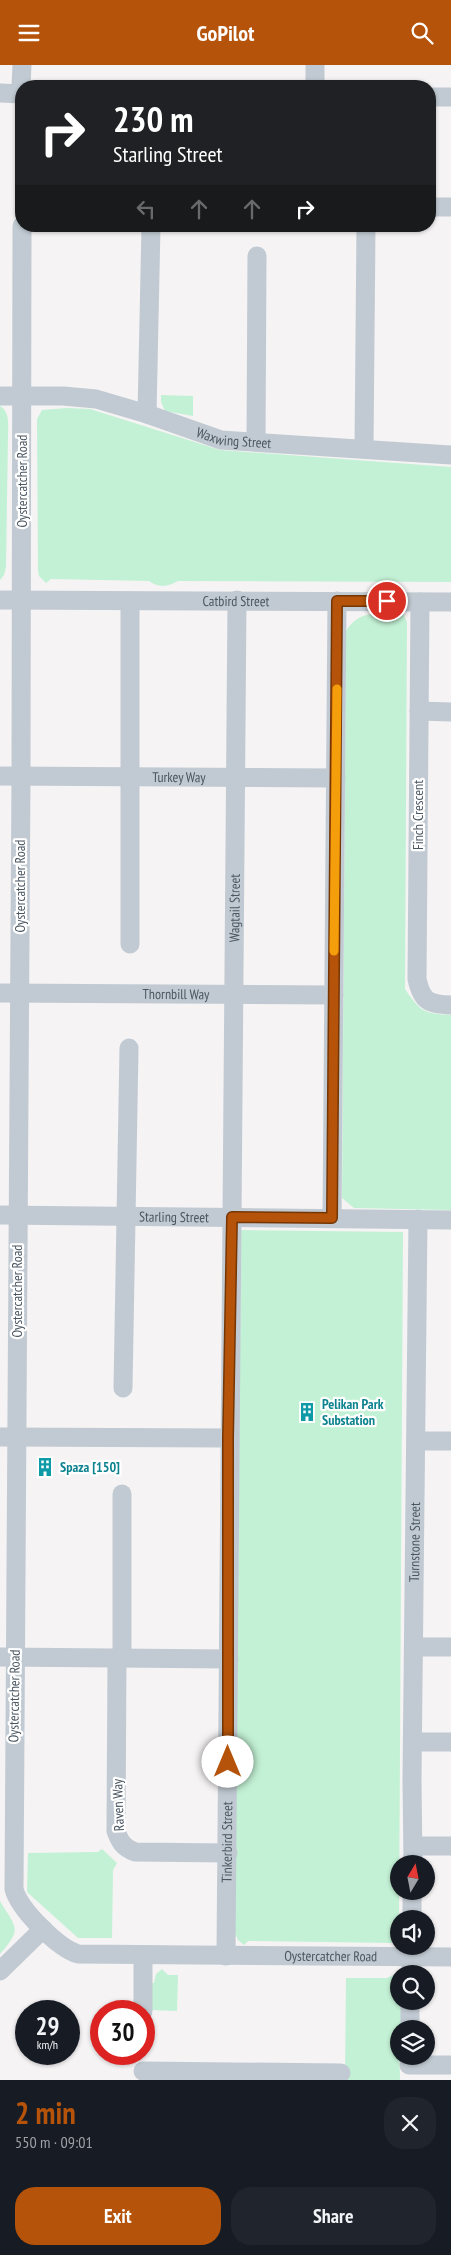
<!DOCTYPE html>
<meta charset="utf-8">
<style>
body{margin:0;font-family:"PT Sans Narrow",sans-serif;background:#20242c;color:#f1f3f6;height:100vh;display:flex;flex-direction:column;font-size:19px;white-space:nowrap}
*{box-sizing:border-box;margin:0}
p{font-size:16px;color:#9ea1a6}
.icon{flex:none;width:28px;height:28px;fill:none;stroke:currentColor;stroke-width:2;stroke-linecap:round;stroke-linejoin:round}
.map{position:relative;height:2015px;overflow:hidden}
.details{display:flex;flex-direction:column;background:#171b24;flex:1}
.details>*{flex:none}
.hud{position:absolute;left:15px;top:15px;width:421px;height:152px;border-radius:20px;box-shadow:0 1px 4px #0004;background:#202124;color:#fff;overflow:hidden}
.needle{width:32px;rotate:10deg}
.buttons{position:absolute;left:390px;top:1790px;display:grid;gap:10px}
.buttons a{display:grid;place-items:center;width:45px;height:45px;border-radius:50%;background:#171b24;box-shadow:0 1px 4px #0004;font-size:25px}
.speed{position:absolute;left:15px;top:1935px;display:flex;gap:10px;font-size:25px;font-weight:700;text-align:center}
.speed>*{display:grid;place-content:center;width:65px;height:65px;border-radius:50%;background:#171b24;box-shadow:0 1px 4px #0004;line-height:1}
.speed small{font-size:12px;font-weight:400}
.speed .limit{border:8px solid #d22;background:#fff;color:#111}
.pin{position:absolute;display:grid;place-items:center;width:42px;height:42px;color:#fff;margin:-21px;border:2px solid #fff;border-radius:50%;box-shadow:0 1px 5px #0007}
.me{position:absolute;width:55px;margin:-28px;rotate:0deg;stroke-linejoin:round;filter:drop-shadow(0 0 4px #0008)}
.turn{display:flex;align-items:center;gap:18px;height:105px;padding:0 15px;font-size:22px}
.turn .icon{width:65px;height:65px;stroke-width:2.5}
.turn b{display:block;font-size:35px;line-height:42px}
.lanes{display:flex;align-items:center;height:48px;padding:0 15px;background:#0003;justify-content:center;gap:25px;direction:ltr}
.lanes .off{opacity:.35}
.round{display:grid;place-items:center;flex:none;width:52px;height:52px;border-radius:20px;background:#20242c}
.headline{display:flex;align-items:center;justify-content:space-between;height:85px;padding:0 15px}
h1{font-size:30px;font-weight:600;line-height:38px;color:#b45309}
.button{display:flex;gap:10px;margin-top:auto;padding:10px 15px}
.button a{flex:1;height:58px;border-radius:20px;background:#b45309;color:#fff;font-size:20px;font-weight:600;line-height:58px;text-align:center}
.button a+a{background:#20242c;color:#f1f3f6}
header{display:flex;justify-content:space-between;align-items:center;height:65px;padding:0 15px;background:#b45309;color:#fff;font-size:22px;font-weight:600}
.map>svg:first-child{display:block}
.green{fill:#c3f1d5}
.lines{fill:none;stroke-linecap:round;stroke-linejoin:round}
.minor{stroke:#c1cad2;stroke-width:19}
.route-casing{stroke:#753606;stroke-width:12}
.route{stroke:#b45309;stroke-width:9}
.slow{stroke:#f59e0b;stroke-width:9}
.labels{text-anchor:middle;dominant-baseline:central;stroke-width:4.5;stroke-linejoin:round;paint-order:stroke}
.street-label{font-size:14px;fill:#4a5661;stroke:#fff}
.culture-label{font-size:14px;font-weight:bold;fill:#0d838f;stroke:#fff;text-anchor:start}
</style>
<header><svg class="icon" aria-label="menu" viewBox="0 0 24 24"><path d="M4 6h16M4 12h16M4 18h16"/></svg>GoPilot<svg class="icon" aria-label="search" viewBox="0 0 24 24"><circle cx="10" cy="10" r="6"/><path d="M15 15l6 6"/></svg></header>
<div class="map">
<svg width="451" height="2015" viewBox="0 0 451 2015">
<rect width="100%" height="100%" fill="#f5f3f3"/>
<!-- green -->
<path class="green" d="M 161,330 L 193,331 L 193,351 L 165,346 L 161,337 Z
M 0,341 C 10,347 8,359 8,369 L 6,502 L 4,510 L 0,515 Z
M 67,343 L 90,344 L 220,385 L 451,402 L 451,517 L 178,516 C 168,522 159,523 149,516 L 51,514 L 46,518 L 39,511 L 38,505 L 37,354 L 42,345 Z
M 403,549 L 407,557 L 405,924 C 420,946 424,949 451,950 L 451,1145 L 354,1143 L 342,1133 L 346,566 C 361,543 377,550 403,549 Z
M 241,1165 L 403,1167 L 399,1854 L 398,1876 L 394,1878 L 248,1876 L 244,1880 L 238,1875 L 235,1868 Z
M 102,1784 L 117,1798 L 113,1805 L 112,1873 L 78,1873 L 27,1827 L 28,1788 L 98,1787 Z
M 0,1836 C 16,1863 23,1863 0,1889 Z
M 162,1904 L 168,1910 L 178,1910 L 177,1946 L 151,1945 L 151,1918 L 154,1918 L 156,1909 Z
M 393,1910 L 396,1914 L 397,1924 L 399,1924 L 399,1936 L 402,1936 L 401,1964 L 399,1964 L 400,2015 L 345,2015 L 346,1913 L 387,1913 Z"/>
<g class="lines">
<!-- minor -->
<g class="minor">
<path d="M 21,21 L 22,0"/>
<path d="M 315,21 L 315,0"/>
<path d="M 0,28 L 21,29"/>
<path d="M 430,32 L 451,32"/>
<path d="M 430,142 L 451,142"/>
<path id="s1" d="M 22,161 L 21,711 L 14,1824 C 19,1844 58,1883 78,1889 L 451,1892"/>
<path id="s2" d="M 0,331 L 63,331 L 96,334 L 147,349 L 221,375 L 451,390"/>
<path d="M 147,349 L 151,161"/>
<path d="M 256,377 L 257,191"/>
<path d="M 364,383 L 366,161"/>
<path id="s3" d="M 0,535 L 451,537"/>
<path d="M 130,536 L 130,879"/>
<path d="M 420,537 L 417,914 C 422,937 429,939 451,940"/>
<path d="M 419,646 L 451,647"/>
<path id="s4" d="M 0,711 L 336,713"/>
<path id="s5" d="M 0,928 L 334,930"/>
<path id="s6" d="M 0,1150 L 451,1155"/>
<path d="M 332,1153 L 337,536"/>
<path d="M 123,1323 L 129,983"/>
<path d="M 0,1372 L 228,1373"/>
<path d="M 417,1376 L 451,1376"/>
<path d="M 415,1582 L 451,1582"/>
<path d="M 0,1592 L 229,1594"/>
<path d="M 117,1593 L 116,1766 C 120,1777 123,1782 135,1787 L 228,1788"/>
<path d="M 122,1593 L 122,1429"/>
<path d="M 413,1677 L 451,1677"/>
<path d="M 413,1781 L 451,1781"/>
<path id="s7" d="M 413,1799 L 412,1713 L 418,1154"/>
<path d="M 412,1854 L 412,1826"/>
<path d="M 143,1890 L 143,1946"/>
<path id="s8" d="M 226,1891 L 237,535"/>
<path d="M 0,1906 L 43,1864"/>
<path d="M 411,1909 L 411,1881"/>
<path d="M 410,1964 L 410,1936"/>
<path d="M 409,2000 L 451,2000"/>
<path d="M 143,2006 L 341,2008"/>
</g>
</g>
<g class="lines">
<!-- route casing -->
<g class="route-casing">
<path id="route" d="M 228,1697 L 228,1373 L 232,1152 L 332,1153 L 337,536 L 387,536"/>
</g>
<!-- route -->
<use href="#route" class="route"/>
<!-- slow -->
<path class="slow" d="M 334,886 L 337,624"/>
</g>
<!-- icons -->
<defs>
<g id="building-bare" transform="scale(1.5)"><path d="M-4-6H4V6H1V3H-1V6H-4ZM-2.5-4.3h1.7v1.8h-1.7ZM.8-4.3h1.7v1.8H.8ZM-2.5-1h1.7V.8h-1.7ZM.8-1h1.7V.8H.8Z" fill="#0f9aa8" stroke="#fff" stroke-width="2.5" paint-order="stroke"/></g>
</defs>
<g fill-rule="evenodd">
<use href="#building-bare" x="307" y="1347"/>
<use href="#building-bare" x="45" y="1402"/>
</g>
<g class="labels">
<!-- street labels -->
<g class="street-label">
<text stroke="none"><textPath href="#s2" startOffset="240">Waxwing Street</textPath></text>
<text transform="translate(22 416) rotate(-90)">Oystercatcher Road</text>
<text stroke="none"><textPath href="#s3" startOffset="236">Catbird Street</textPath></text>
<text stroke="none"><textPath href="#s4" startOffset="179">Turkey Way</textPath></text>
<text transform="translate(418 750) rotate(-90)">Finch Crescent</text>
<text transform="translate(20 821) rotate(-90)">Oystercatcher Road</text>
<text stroke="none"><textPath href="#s8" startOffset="1048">Wagtail Street</textPath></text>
<text stroke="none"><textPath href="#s5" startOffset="176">Thornbill Way</textPath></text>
<text stroke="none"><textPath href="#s6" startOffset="174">Starling Street</textPath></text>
<text transform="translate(17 1226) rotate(-90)">Oystercatcher Road</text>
<text stroke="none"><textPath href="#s7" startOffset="322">Turnstone Street</textPath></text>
<text transform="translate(14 1631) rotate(-89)">Oystercatcher Road</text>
<text transform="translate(118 1740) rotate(-92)">Raven Way</text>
<text stroke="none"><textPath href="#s8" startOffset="114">Tinkerbird Street</textPath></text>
<text stroke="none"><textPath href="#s1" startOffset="2009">Oystercatcher Road</textPath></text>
</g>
<!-- culture labels -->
<g class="culture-label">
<text x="322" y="1339">Pelikan Park<tspan x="322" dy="16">Substation</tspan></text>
<text x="60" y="1402">Spaza [150]</text>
</g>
</g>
</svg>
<div class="buttons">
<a><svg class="needle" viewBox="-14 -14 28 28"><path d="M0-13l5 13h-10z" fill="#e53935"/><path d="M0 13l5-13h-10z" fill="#9ea1a6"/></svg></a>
<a><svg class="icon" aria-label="sound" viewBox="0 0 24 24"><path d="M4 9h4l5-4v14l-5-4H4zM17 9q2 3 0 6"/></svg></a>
<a><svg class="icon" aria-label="search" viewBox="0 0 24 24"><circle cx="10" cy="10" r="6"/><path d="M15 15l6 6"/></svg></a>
<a><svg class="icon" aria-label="layers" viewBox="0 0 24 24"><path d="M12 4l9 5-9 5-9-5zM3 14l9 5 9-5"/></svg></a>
</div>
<div class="speed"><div>29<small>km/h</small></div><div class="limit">30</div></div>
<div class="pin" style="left:387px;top:536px;background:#d93025"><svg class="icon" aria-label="arrive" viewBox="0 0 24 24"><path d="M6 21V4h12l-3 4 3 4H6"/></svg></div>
<svg class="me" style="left:228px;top:1697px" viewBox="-20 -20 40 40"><circle r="19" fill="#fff"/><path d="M0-13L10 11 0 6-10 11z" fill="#b45309"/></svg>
<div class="hud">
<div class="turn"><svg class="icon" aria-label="right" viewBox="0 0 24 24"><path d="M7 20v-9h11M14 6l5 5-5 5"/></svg><div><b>230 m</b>Starling Street</div></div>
<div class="lanes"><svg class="icon off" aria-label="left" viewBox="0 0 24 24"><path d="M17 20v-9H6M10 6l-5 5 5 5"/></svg><svg class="icon off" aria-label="ahead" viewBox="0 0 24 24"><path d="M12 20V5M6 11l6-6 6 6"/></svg><svg class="icon off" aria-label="ahead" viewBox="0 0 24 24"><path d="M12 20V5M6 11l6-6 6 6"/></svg><svg class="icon" aria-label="right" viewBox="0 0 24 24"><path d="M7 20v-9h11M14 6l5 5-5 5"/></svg></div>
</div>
</div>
<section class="details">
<div class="headline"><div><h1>2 min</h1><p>550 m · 09:01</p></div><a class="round"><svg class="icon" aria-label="close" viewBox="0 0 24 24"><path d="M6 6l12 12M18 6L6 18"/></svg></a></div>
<div class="button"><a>Exit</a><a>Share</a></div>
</section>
